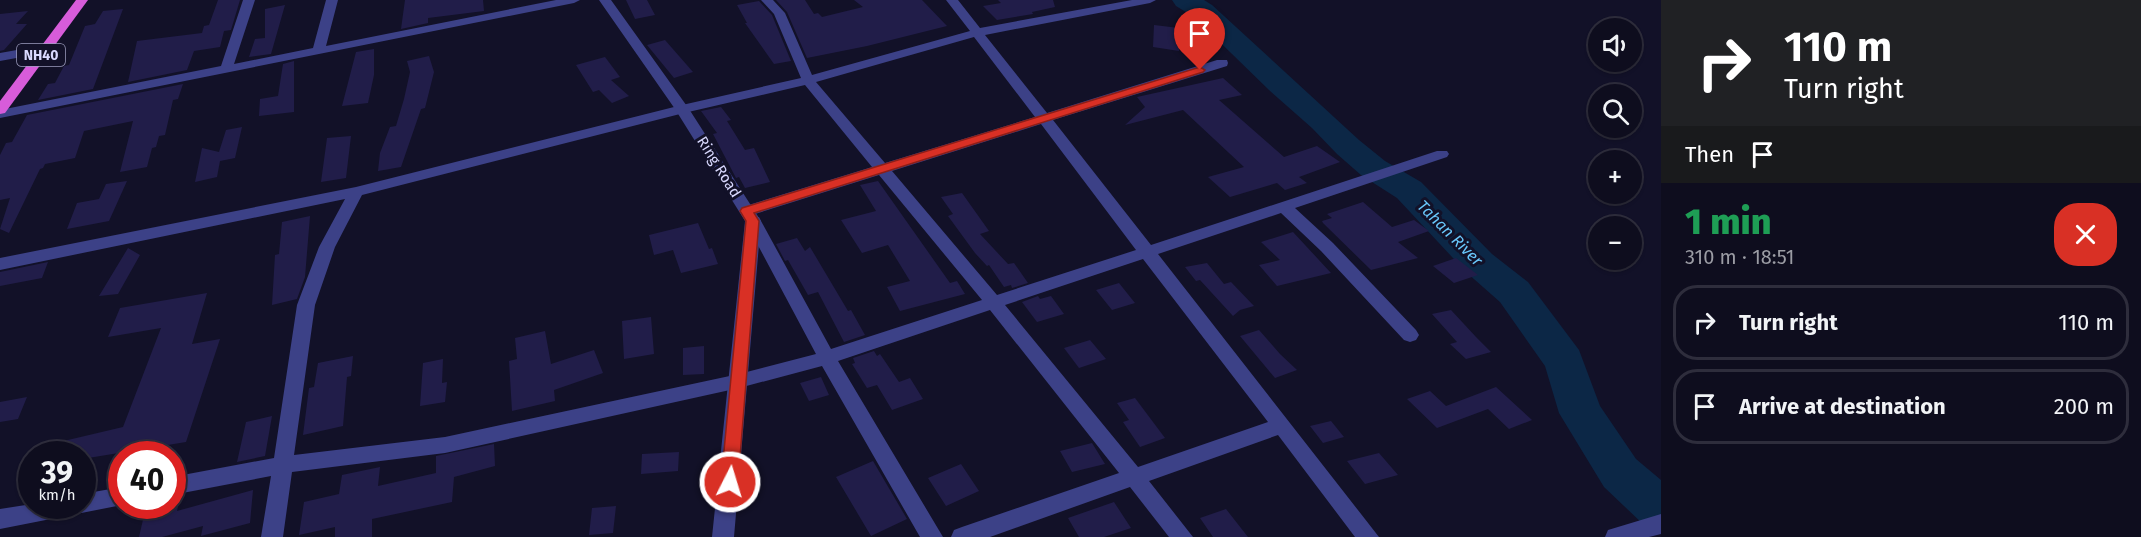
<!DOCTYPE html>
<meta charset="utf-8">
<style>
body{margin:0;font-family:"Fira Sans",sans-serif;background:#1c1b2b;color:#f1f3f6;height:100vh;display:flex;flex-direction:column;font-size:22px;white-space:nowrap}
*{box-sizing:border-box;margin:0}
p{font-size:20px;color:#9b9ca4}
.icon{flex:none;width:33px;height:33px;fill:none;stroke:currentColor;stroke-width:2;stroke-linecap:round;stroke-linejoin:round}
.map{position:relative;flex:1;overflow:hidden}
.panel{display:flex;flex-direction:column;background:#0e0d1e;width:480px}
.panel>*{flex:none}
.banner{background:#202124;color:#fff;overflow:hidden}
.buttons{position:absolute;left:1588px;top:18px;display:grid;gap:12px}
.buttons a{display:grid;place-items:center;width:54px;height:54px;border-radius:50%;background:#0e0d1e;box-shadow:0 2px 4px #0004,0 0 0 2px #2e2d3c;font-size:30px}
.speed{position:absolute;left:18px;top:441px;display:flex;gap:12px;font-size:30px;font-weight:700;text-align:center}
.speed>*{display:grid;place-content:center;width:78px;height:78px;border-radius:50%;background:#0e0d1e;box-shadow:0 2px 4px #0004,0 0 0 2px #2e2d3c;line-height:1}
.speed small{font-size:15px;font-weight:400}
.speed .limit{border:9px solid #d22;background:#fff;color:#111}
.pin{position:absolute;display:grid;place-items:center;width:51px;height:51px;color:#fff;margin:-62px -26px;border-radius:50% 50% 50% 0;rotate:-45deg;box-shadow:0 0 6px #0007}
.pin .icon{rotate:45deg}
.me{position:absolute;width:66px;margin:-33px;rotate:5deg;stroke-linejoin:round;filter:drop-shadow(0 0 4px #0008)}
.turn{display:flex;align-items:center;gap:21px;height:126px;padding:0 24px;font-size:27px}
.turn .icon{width:78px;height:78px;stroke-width:2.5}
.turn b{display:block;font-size:42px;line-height:51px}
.then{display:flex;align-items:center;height:57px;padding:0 24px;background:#0003;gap:12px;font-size:22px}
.round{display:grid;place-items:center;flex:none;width:63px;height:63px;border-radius:24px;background:#1c1b2b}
.overview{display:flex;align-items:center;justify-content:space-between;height:102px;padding:0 24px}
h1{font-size:36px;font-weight:800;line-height:45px;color:#1e9e55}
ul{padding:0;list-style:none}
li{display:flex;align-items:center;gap:18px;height:75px;margin:0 12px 9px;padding:0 12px;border:3px solid #2e2d3c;border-radius:24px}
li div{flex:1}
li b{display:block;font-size:22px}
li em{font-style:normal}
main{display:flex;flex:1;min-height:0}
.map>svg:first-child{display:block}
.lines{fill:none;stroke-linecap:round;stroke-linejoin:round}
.river{fill:#0c2746;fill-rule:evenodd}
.building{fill:#211d49}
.minor{fill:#3c4187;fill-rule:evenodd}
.tertiary{fill:#3c4187;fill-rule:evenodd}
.trunk{fill:#d75cda;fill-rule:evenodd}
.route{fill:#d93025;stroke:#8d1f18;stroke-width:1.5}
.labels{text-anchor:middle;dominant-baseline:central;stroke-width:6;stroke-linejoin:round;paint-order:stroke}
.shield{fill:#121128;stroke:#9d9dbe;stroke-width:1.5}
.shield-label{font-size:14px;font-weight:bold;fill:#d9d9fe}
.street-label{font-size:15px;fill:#d9d9fe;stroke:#121128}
.water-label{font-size:16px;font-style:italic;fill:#69c8fc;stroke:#121128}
</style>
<main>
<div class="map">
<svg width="1661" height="537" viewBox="0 0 1661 537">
<rect width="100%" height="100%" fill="#121128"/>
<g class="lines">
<!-- river -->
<path class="river" d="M 1172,0 L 1204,0 L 1212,5 L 1359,140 L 1385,161 L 1421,182 L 1492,254 L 1528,282 L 1579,350 L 1600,406 L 1636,459 L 1661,480 L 1661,531 L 1644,525 L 1604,487 L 1559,413 L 1545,366 L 1500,302 L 1466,272 L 1397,198 L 1361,175 L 1337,154 L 1312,128 L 1269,90 L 1194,17 L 1176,6 Z"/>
</g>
<!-- building -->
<path class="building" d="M 218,0 L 240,0 L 231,30 L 224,31 L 220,47 L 194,51 L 187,70 L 128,82 L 137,41 L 202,33 L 204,26 L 209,25 Z
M 405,0 L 483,0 L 484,11 L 428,18 L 428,23 L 401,29 Z
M 626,0 L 647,0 L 655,15 L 635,19 Z
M 776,0 L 805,0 L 814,14 L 818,13 L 822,17 L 863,7 L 854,0 L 922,0 L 947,26 L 867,46 L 807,58 L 787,12 Z
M 998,0 L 1053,0 L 1055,7 L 1032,12 L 1033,14 L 997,20 L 983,6 L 1001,3 Z
M 759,1 L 772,15 L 791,61 L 774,64 L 745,23 L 747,23 L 737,5 Z
M 285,5 L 271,54 L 249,57 L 255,39 L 265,38 L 265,9 Z
M 123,9 L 93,89 L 38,100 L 48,84 L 55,83 L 64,66 L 69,65 L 85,26 L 95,24 L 103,11 Z
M 28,11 L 16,24 L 27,24 L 4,50 L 0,51 L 0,14 Z
M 1154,25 L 1179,28 L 1179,51 L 1153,47 Z
M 665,40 L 693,72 L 674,78 L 647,45 Z
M 374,49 L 374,75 L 368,103 L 342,106 L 356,52 Z
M 429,56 L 434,72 L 425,108 L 421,109 L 401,167 L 378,171 L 380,153 L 390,127 L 396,126 L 404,99 L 410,72 L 407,61 Z
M 605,57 L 620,77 L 611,80 L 629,96 L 612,103 L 599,90 L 593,92 L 576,65 Z
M 294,61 L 294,112 L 259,116 L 260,99 L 278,96 L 283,64 Z
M 1223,78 L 1242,95 L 1219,100 L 1284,157 L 1317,146 L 1340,162 L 1299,177 L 1307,183 L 1285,190 L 1277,183 L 1230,197 L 1208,177 L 1244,167 L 1183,110 L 1125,125 L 1145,107 L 1137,97 Z
M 183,84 L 178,99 L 173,100 L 165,135 L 159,136 L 156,147 L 152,148 L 147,167 L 120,172 L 133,121 L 84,131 L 75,158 L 45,164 L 43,168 L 40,169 L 9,233 L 0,229 L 10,198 L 0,200 L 0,155 L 6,143 L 12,142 L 27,115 Z
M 721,107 L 731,120 L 727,121 L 745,150 L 754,148 L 770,182 L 745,188 L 739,177 L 736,178 L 713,134 L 717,133 L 701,111 Z
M 242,127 L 235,158 L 220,161 L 217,177 L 195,182 L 202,148 L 219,152 L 226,130 Z
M 351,136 L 346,178 L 321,182 L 327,138 Z
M 127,181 L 109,221 L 67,229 L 77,203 L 99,199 L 106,184 Z
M 878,181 L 950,283 L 957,281 L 965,294 L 900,311 L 887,287 L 910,281 L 888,245 L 862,253 L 841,220 L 876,211 L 860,185 Z
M 962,193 L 989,231 L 980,234 L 1008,264 L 1014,263 L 1028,283 L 1012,288 L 1011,285 L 1004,287 L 989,265 L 987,266 L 975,253 L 948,216 L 953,214 L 941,197 Z
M 1363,202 L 1392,227 L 1414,220 L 1429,231 L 1398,242 L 1418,258 L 1371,270 L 1323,223 L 1322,221 L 1332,218 L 1327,214 Z
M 310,216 L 305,277 L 297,299 L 272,305 L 275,255 L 279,254 L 282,222 Z
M 698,223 L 709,249 L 712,248 L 718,264 L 681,273 L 673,250 L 654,255 L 649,235 Z
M 1293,232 L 1331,273 L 1277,286 L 1259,265 L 1280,260 L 1261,242 Z
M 797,238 L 805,251 L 810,247 L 848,311 L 851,310 L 865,335 L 844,342 L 818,292 L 808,295 L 788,260 L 785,261 L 776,244 Z
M 128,248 L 140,255 L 118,294 L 99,296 Z
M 1456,258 L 1478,275 L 1454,283 L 1433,266 Z
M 48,262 L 42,278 L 0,286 L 0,272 Z
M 1207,263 L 1224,284 L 1231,282 L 1254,306 L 1240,310 L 1233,316 L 1200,280 L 1196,281 L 1185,267 Z
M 1119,283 L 1135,303 L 1112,310 L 1096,290 Z
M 207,293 L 192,344 L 220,339 L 186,442 L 82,459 L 82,454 L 34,454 L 34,448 L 123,427 L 161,328 L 108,337 L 120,308 Z
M 1038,296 L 1040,299 L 1051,296 L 1064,314 L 1037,322 L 1022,302 Z
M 1451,310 L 1476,337 L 1491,352 L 1466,359 L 1450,344 L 1457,342 L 1432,314 Z
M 651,317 L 654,354 L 624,359 L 622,321 Z
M 1259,330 L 1280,354 L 1297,370 L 1275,378 L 1240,336 Z
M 545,331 L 551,364 L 594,350 L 603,373 L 554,390 L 555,401 L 512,411 L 509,361 L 517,359 L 515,338 Z
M 1090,340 L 1106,359 L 1079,368 L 1064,348 Z
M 704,346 L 704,374 L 683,375 L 683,348 Z
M 874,351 L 877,356 L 880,354 L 899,382 L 910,378 L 923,399 L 892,410 L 877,385 L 867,388 L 852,364 L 855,363 L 853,358 Z
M 353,356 L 351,376 L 347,377 L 343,426 L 303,435 L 309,388 L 314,387 L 318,363 Z
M 443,359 L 442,383 L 447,382 L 445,402 L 420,406 L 423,363 Z
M 821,377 L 829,395 L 809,401 L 800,383 Z
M 1496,387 L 1532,420 L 1509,429 L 1488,409 L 1437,428 L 1407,399 L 1430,391 L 1446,406 Z
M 27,397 L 18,419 L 0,422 L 0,402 Z
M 1135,398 L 1165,438 L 1140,447 L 1123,422 L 1129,420 L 1117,403 Z
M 272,416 L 265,456 L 237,462 L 246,422 Z
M 1331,421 L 1344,437 L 1323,443 L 1310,426 Z
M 1092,443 L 1105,464 L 1072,472 L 1060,451 Z
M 494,444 L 495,466 L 454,477 L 452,502 L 372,519 L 372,537 L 335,537 L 335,527 L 299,535 L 304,502 L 339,494 L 342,475 L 380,467 L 378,486 L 436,473 L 436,456 Z
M 679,452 L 678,471 L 641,474 L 642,454 Z
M 1379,453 L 1398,475 L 1365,484 L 1347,461 Z
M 873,461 L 907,519 L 871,536 L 836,477 Z
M 961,464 L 979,491 L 946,506 L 928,478 Z
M 253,490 L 250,523 L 201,536 L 203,526 L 162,537 L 139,537 L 145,511 L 172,506 L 172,503 L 179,502 L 177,511 Z
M 1114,502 L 1131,528 L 1104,537 L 1079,537 L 1068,518 Z
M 616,506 L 613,533 L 589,535 L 592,508 Z
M 1226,509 L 1248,537 L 1213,537 L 1200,518 Z"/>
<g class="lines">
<!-- minor -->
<path class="minor" d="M 243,0 L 255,0 L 234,64 L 313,48 L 326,0 L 338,0 L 326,46 L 556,0 L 580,0 L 574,3 L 0,118 L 0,110 L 221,66 Z
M 761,0 L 773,0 L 785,13 L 812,75 L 970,31 L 946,0 L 958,0 L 980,28 L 1132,0 L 1156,0 L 1150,3 L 985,35 L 1047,113 L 1217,60 L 1227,60 L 1228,63 L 1227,66 L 1053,120 L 1151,245 L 1437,151 L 1447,151 L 1449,154 L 1447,157 L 1295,208 L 1333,243 L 1416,330 L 1419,335 L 1416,340 L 1410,342 L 1404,340 L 1321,251 L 1281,213 L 1158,254 L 1379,537 L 1355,537 L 1278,435 L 1149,481 L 1193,537 L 1169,537 L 1130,487 L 990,537 L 951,537 L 954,530 L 962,527 L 1119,473 L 990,310 L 838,361 L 943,537 L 920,537 L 822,366 L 739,388 L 445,453 L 292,472 L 283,537 L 261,537 L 271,476 L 172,495 L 172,477 L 274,458 L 297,305 L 319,247 L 345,199 L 0,270 L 0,258 L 356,187 L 682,105 L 801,78 L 774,14 ZM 974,37 L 1035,117 L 885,163 L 816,82 ZM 805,85 L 872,167 L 742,207 L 739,211 L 742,215 L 752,215 L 879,175 L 982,300 L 831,349 L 761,221 L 759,217 L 747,217 L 745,221 L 816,354 L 739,374 L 445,437 L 294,455 L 315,305 L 335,247 L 362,195 L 684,113 ZM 1041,124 L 1136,250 L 997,295 L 892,171 ZM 1143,259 L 1268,422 L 1138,467 L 1005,305 Z
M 45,45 L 51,49 L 49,52 L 0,61 L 0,53 Z
M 122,487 L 122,505 L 0,529 L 0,509 L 32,504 L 82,506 L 82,494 Z
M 1661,514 L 1661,534 L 1649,537 L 1605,537 L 1608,530 Z"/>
<!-- tertiary -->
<path class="tertiary" d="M 599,0 L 611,0 L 689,109 L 761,221 L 734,537 L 712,537 L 745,221 L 675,109 Z"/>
<!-- trunk -->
<path class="trunk" d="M 76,0 L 88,0 L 5,113 L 0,114 L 0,101 Z"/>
</g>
<!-- route -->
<path class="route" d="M 1200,67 L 1205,70 L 1203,72 L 754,213 L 759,221 L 738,482 L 736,487 L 730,489 L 724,487 L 721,482 L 746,221 L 740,211 L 742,208 Z"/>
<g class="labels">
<!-- shield labels -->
<rect class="shield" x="17" y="44" width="48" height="22" rx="4.5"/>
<g class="shield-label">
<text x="41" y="55">NH40</text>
</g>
<!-- street labels -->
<g class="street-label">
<text transform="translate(719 167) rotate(58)">Ring Road</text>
</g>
<!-- water labels -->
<g class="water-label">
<text transform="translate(1450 233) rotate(45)">Tahan River</text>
</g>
</g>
</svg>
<div class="buttons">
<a><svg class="icon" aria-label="sound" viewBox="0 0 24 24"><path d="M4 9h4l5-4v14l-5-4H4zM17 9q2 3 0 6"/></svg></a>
<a><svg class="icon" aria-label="search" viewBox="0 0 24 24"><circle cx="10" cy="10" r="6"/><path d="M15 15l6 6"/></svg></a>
<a>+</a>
<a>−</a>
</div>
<div class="speed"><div>39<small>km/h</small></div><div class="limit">40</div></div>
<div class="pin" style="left:1200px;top:70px;background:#d93025"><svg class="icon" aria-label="arrive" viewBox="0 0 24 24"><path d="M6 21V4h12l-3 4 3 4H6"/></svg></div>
<svg class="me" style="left:730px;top:482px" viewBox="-20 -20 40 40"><circle r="17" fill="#d93025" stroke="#fff" stroke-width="3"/><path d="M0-11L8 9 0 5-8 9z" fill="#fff"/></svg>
</div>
<section class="panel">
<div class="banner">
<div class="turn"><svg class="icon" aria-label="right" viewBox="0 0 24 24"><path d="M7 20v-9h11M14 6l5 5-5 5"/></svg><div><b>110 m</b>Turn right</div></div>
<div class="then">Then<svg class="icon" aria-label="arrive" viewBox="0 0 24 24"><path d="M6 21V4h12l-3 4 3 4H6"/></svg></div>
</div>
<div class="overview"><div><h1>1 min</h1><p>310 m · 18:51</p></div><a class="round" style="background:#d93025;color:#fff"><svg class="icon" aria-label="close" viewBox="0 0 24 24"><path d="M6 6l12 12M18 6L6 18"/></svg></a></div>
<ul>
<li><svg class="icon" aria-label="right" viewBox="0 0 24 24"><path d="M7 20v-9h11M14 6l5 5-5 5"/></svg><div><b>Turn right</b></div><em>110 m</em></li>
<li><svg class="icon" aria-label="arrive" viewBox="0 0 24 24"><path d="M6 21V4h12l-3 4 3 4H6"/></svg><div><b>Arrive at destination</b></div><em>200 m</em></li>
</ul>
</section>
</main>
